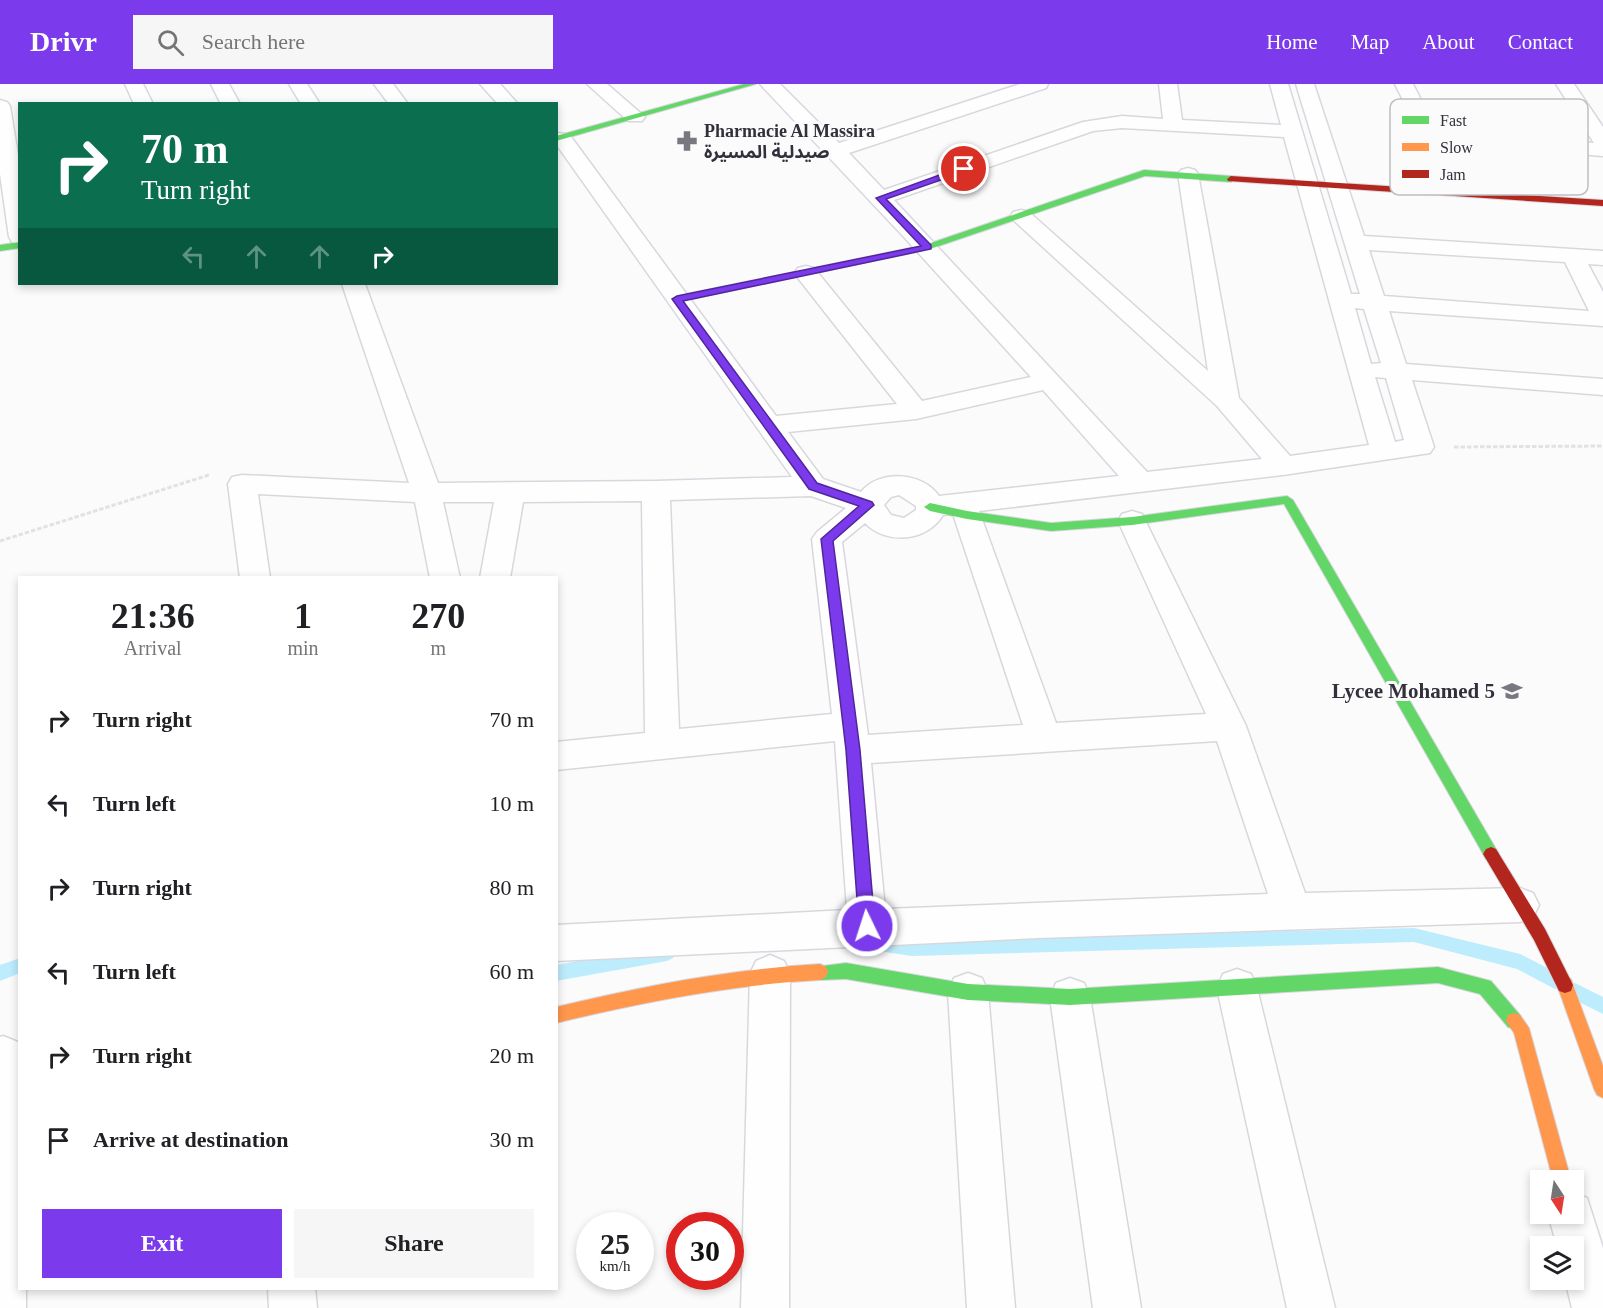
<!DOCTYPE html>
<meta charset="utf-8">
<style>
body{margin:0;font-family:"Times New Roman","Noto Sans Arabic",serif;background:#f6f6f6;color:#202124;height:100vh;display:flex;flex-direction:column;font-size:22px;white-space:nowrap}
*{box-sizing:border-box;margin:0}
p{font-size:20px;color:#757577}
.icon{flex:none;width:33px;height:33px;fill:none;stroke:currentColor;stroke-width:2;stroke-linecap:round;stroke-linejoin:round}
.map{position:relative;flex:1;overflow:hidden}
.details{position:absolute;left:18px;top:492px;width:540px;height:714px;display:flex;flex-direction:column;background:#fff;border-radius:0px;box-shadow:0 3px 9px #0003}
.details>*{flex:none}
.guide{position:absolute;left:18px;top:18px;width:540px;height:183px;border-radius:0px;box-shadow:0 3px 9px #0003;background:#0b6e4f;color:#fff;overflow:hidden}
.needle{width:39px;rotate:168deg}
.buttons{position:absolute;left:1530px;top:1086px;display:grid;gap:12px}
.buttons a{display:grid;place-items:center;width:54px;height:54px;border-radius:0px;background:#fff;box-shadow:0 3px 9px #0003;font-size:30px}
.speed{position:absolute;left:576px;top:1128px;display:flex;gap:12px;font-size:30px;font-weight:700;text-align:center}
.speed>*{display:grid;place-content:center;width:78px;height:78px;border-radius:50%;background:#fff;box-shadow:0 3px 9px #0003;line-height:1}
.speed small{font-size:15px;font-weight:400}
.speed .limit{border:9px solid #d22;background:#fff;color:#111}
.pin{position:absolute;display:grid;place-items:center;width:51px;height:51px;color:#fff;margin:-26px;border:3px solid #fff;border-radius:50%;box-shadow:0 2px 6px #0007}
.me{position:absolute;width:66px;margin:-33px;rotate:356deg;stroke-linejoin:round;filter:drop-shadow(0 0 4px #0008)}
.turn{display:flex;align-items:center;gap:21px;height:126px;padding:0 24px;font-size:27px}
.turn .icon{width:78px;height:78px;stroke-width:2.5}
.turn b{display:block;font-size:42px;line-height:51px}
.lanes{display:flex;align-items:center;height:57px;padding:0 24px;background:#0003;justify-content:center;gap:30px;direction:ltr}
.lanes .off{opacity:.35}
.eta{display:flex;justify-content:space-evenly;align-items:center;height:102px;text-align:center}
.eta b{font-size:36px;font-weight:700;line-height:42px}
.primary-button{display:flex;gap:12px;margin-top:auto;padding:12px 24px}
.primary-button a{flex:1;height:69px;border-radius:0px;background:#7c3aed;color:#fff;font-size:24px;font-weight:700;line-height:69px;text-align:center}
.primary-button a+a{background:#f6f6f6;color:#202124}
ul{padding:0;list-style:none}
li{display:flex;align-items:center;gap:18px;height:84px;padding:0 24px}
li div{flex:1}
li b{display:block;font-size:22px}
li em{font-style:normal}
header{display:flex;align-items:center;gap:36px;box-sizing:border-box;height:84px;padding:0 30px;background:#7c3aed;color:#fff}
header strong{font-size:28px}
nav{display:flex;gap:33px;margin-inline-start:auto;font-size:21px}
.search{width:420px;height:54px;background:#f6f6f6;display:flex;align-items:center;gap:15px;box-sizing:border-box;padding:0 21px;border-radius:0px;color:#757577;font-size:22px}
.map>svg:first-child{display:block}
.lines{fill:none;stroke-linecap:round;stroke-linejoin:round}
.stream{fill:#bdecfc;fill-rule:evenodd}
.street-casing{stroke:#d9d7de;stroke-width:3}
.fast-casing{stroke:#d9d7de;stroke-width:2}
.slow-casing{stroke:#d9d7de;stroke-width:2}
.jam-casing{stroke:#d9d7de;stroke-width:2}
.path{stroke:#e2e2e2;stroke-width:3;stroke-dasharray:4.5 2;stroke-linecap:butt}
.street{fill:#fefefe;fill-rule:evenodd}
.fast{fill:#63d668;fill-rule:evenodd}
.slow{fill:#ff974d;fill-rule:evenodd}
.jam{fill:#b3261e;fill-rule:evenodd}
.route{fill:#7c3aed;stroke:#51269a;stroke-width:1.5}
.labels{text-anchor:middle;dominant-baseline:central;stroke-width:6;stroke-linejoin:round;paint-order:stroke}
.far-poi-label{font-size:18px;font-weight:bold;fill:#33303c;stroke:#fbfbfb;text-anchor:start}
.poi-label{font-size:21px;font-weight:bold;fill:#33303c;stroke:#fbfbfb;text-anchor:end}
.key{fill:#fbfbfb;stroke:#bfbec2;stroke-width:1.5}
.key-label{font-size:16px;fill:#33303c}
</style>
<header>
<strong>Drivr</strong>
<div class="search"><svg class="icon" aria-label="search" viewBox="0 0 24 24"><circle cx="10" cy="10" r="6"/><path d="M15 15l6 6"/></svg>Search here</div>
<nav><a>Home</a><a>Map</a><a>About</a><a>Contact</a></nav>
</header>
<div class="map">
<svg width="1603" height="1224" viewBox="0 0 1603 1224">
<rect width="100%" height="100%" fill="#fbfbfb"/>
<g class="lines">
<!-- stream -->
<path class="stream" d="M 1414,844 L 1520,870 L 1561,891 L 1563,897 L 1561,903 L 1555,905 L 1517,885 L 1414,858 L 912,872 L 872,866 L 866,864 L 864,859 L 866,854 L 872,852 L 912,856 Z
M 667,861 L 673,864 L 675,869 L 673,874 L 667,877 L 556,897 L 556,881 Z
M 20,874 L 20,889 L 0,897 L 0,881 Z
M 1575,899 L 1603,913 L 1603,930 L 1569,913 L 1567,907 L 1569,901 Z"/>
<!-- street casing -->
<g class="street-casing">
<path id="street" d="M 125,0 L 143,0 L 153,20 L 134,20 Z
M 211,0 L 229,0 L 240,20 L 221,20 Z
M 289,0 L 307,0 L 320,20 L 301,20 Z
M 374,0 L 393,0 L 408,20 L 389,20 Z
M 480,0 L 500,0 L 518,20 L 498,20 Z
M 587,0 L 607,0 L 645,33 L 642,37 L 628,37 Z
M 760,0 L 780,0 L 839,59 L 1020,0 L 1048,0 L 1046,4 L 849,69 L 884,106 L 1083,38 L 1122,32 L 1163,35 L 1159,0 L 1177,0 L 1182,36 L 1281,41 L 1270,0 L 1288,0 L 1351,210 L 1360,210 L 1296,0 L 1314,0 L 1364,152 L 1603,167 L 1603,181 L 1588,180 L 1603,208 L 1603,242 L 1389,227 L 1406,280 L 1603,295 L 1603,311 L 1412,296 L 1434,363 L 1430,369 L 1283,391 L 979,427 L 1056,639 L 1206,630 L 1118,437 L 1122,430 L 1132,427 L 1142,430 L 1246,642 L 1305,809 L 1520,804 L 1533,809 L 1539,821 L 1533,833 L 1520,838 L 1038,854 L 556,877 L 556,841 L 847,826 L 835,657 L 556,686 L 556,658 L 645,649 L 642,417 L 523,418 L 510,494 L 480,494 L 494,418 L 443,418 L 460,494 L 430,494 L 415,418 L 258,410 L 270,494 L 240,494 L 228,400 L 232,393 L 242,391 L 409,399 L 342,200 L 365,200 L 438,399 L 656,397 L 792,393 L 556,60 L 556,49 L 569,50 L 776,332 L 897,320 L 794,189 L 798,184 L 806,182 L 814,184 L 922,317 L 1031,293 L 903,152 ZM 1122,44 L 1284,53 L 1369,361 L 1290,372 L 1239,314 L 1198,90 L 1195,86 L 1188,84 L 1181,86 L 1178,90 L 1208,287 L 1029,128 L 1021,126 L 1013,128 L 1010,133 L 1217,322 L 1262,375 L 1147,388 L 894,116 L 1093,47 ZM 1369,166 L 1565,178 L 1589,227 L 1384,212 ZM 1355,224 L 1364,225 L 1381,279 L 1371,280 ZM 1375,293 L 1386,294 L 1404,356 L 1395,358 ZM 1043,306 L 1119,392 L 939,412 C 923,388 879,385 861,408 L 823,395 L 788,348 L 916,335 ZM 899,411 L 916,422 L 916,426 L 904,434 L 891,431 L 884,421 L 891,413 ZM 811,412 L 846,424 L 817,448 L 812,455 L 832,630 L 679,645 L 670,416 ZM 953,430 L 1023,641 L 868,651 L 842,458 L 865,439 C 886,461 927,458 943,431 ZM 1217,657 L 1268,810 L 885,825 L 871,679 Z
M 1395,0 L 1413,0 L 1431,36 L 1448,49 L 1594,59 L 1556,0 L 1574,0 L 1603,43 L 1603,72 L 1437,59 L 1417,44 Z
M 0,16 L 7,18 L 10,22 L 20,83 L 20,160 L 12,158 L 9,153 L 0,90 Z
M 770,871 L 784,877 L 790,890 L 789,1224 L 741,1224 L 750,890 L 756,877 Z
M 1237,885 L 1251,890 L 1257,904 L 1335,1224 L 1287,1224 L 1217,904 L 1223,890 Z
M 968,889 L 982,894 L 988,908 L 1015,1224 L 967,1224 L 948,908 L 954,894 Z
M 1070,894 L 1084,899 L 1090,913 L 1141,1224 L 1093,1224 L 1050,913 L 1056,899 Z
M 3,952 L 18,958 L 20,963 L 20,1204 L 26,1204 L 26,1224 L 0,1224 L 0,953 Z
M 1574,1108 L 1587,1114 L 1603,1164 L 1603,1224 L 1572,1224 L 1565,1196 L 1574,1196 L 1574,1162 L 1557,1162 L 1548,1130 L 1574,1130 Z
M 268,1204 L 315,1204 L 317,1224 L 269,1224 Z"/>
</g>
<!-- fast casing -->
<g class="fast-casing">
<path id="fast" d="M 744,0 L 756,0 L 556,57 L 556,52 Z
M 1144,86 L 1231,92 L 1235,95 L 1231,98 L 1145,92 L 930,165 L 677,218 L 672,215 L 677,212 L 925,161 Z
M 20,158 L 20,164 L 0,167 L 0,161 Z
M 1287,412 L 1293,416 L 1496,765 L 1499,770 L 1496,775 L 1491,777 L 1486,775 L 1284,420 L 1132,441 L 1051,447 L 967,435 L 930,427 L 924,423 L 930,419 L 967,427 L 1051,439 L 1132,433 Z
M 846,879 L 968,900 L 1070,905 L 1438,883 L 1491,897 L 1520,931 L 1522,937 L 1520,943 L 1514,945 L 1508,943 L 1480,910 L 1438,899 L 1070,921 L 968,916 L 846,895 L 820,896 L 814,893 L 812,888 L 814,883 Z"/>
</g>
<!-- slow casing -->
<g class="slow-casing">
<path id="slow" d="M 820,880 L 826,883 L 828,888 L 826,893 L 820,896 C 730,901 643,918 556,939 L 556,923 C 644,902 731,885 820,880 Z
M 1565,893 L 1571,895 L 1573,901 L 1603,982 L 1603,1014 L 1597,1011 L 1594,1005 L 1557,901 L 1559,895 Z
M 1514,929 L 1520,931 L 1529,944 L 1571,1096 L 1553,1096 L 1514,949 L 1506,937 L 1508,931 Z"/>
</g>
<!-- jam casing -->
<g class="jam-casing">
<path id="jam" d="M 1231,92 L 1603,116 L 1603,122 L 1228,97 L 1227,95 Z
M 1491,763 L 1496,765 L 1545,845 L 1573,901 L 1571,907 L 1565,909 L 1559,907 L 1534,856 L 1486,775 L 1483,770 L 1486,765 Z"/>
</g>
<!-- path -->
<path class="path" d="M 1454,363 L 1603,362
M 0,457 L 209,391"/>
<!-- street -->
<use href="#street" class="street"/>
<!-- fast -->
<use href="#fast" class="fast"/>
<!-- slow -->
<use href="#slow" class="slow"/>
<!-- jam -->
<use href="#jam" class="jam"/>
</g>
<!-- route -->
<path class="route" d="M 964,82 L 968,85 L 967,87 L 886,115 L 931,161 L 931,165 L 683,217 L 817,399 L 872,418 L 874,421 L 833,457 L 860,666 L 875,842 L 872,848 L 867,850 L 861,848 L 859,842 L 846,666 L 821,455 L 859,422 L 809,405 L 672,215 L 677,212 L 921,162 L 876,114 Z"/>
<!-- icons -->
<defs>
<g id="pharmacy-bare" transform="scale(1.62)"><path d="M-2-6h4v4h4v4h-4v4h-4v-4h-4v-4h4Z" fill="#79777f" stroke="#fbfbfb" stroke-width="2.5" paint-order="stroke"/></g>
<g id="university-bare" transform="scale(1.62)"><path d="M0-5L7-2L0 1L-7-2ZM-4 1L0 2.5L4 1V4Q0 6-4 4Z" fill="#79777f" stroke="#fbfbfb" stroke-width="2.5" paint-order="stroke"/></g>
</defs>
<g fill-rule="evenodd">
<use href="#pharmacy-bare" x="687" y="57"/>
<use href="#university-bare" x="1512" y="607"/>
</g>
<g class="labels">
<!-- far-poi labels -->
<g class="far-poi-label">
<text x="704" y="47">Pharmacie Al Massira<tspan x="704" dy="21">صيدلية المسيرة</tspan></text>
</g>
<!-- poi labels -->
<g class="poi-label">
<text x="1495" y="607">Lycee Mohamed 5</text>
</g>
</g>
<!-- legend -->
<rect x="1390" y="15" width="198" height="96" rx="9" class="key"/>
<rect x="1402" y="32" width="27" height="8" fill="#63d668"/>
<rect x="1402" y="59" width="27" height="8" fill="#ff974d"/>
<rect x="1402" y="86" width="27" height="8" fill="#b3261e"/>
<g class="key-label">
<text x="1440" y="42">Fast</text>
<text x="1440" y="69">Slow</text>
<text x="1440" y="96">Jam</text>
</g>
</svg>
<div class="buttons">
<a><svg class="needle" viewBox="-14 -14 28 28"><path d="M0-13l5 13h-10z" fill="#e53935"/><path d="M0 13l5-13h-10z" fill="#757577"/></svg></a>
<a><svg class="icon" aria-label="layers" viewBox="0 0 24 24"><path d="M12 4l9 5-9 5-9-5zM3 14l9 5 9-5"/></svg></a>
</div>
<div class="speed"><div>25<small>km/h</small></div><div class="limit">30</div></div>
<div class="pin" style="left:964px;top:85px;background:#d93025"><svg class="icon" aria-label="arrive" viewBox="0 0 24 24"><path d="M6 21V4h12l-3 4 3 4H6"/></svg></div>
<svg class="me" style="left:867px;top:842px" viewBox="-20 -20 40 40"><circle r="17" fill="#7c3aed" stroke="#fff" stroke-width="3"/><path d="M0-11L8 9 0 5-8 9z" fill="#fff"/></svg>
<div class="guide">
<div class="turn"><svg class="icon" aria-label="right" viewBox="0 0 24 24"><path d="M7 20v-9h11M14 6l5 5-5 5"/></svg><div><b>70 m</b>Turn right</div></div>
<div class="lanes"><svg class="icon off" aria-label="left" viewBox="0 0 24 24"><path d="M17 20v-9H6M10 6l-5 5 5 5"/></svg><svg class="icon off" aria-label="ahead" viewBox="0 0 24 24"><path d="M12 20V5M6 11l6-6 6 6"/></svg><svg class="icon off" aria-label="ahead" viewBox="0 0 24 24"><path d="M12 20V5M6 11l6-6 6 6"/></svg><svg class="icon" aria-label="right" viewBox="0 0 24 24"><path d="M7 20v-9h11M14 6l5 5-5 5"/></svg></div>
</div>
<section class="details">
<div class="eta">
<div><b>21:36</b><p>Arrival</p></div>
<div><b>1</b><p>min</p></div>
<div><b>270</b><p>m</p></div>
</div>
<ul>
<li><svg class="icon" aria-label="right" viewBox="0 0 24 24"><path d="M7 20v-9h11M14 6l5 5-5 5"/></svg><div><b>Turn right</b></div><em>70 m</em></li>
<li><svg class="icon" aria-label="left" viewBox="0 0 24 24"><path d="M17 20v-9H6M10 6l-5 5 5 5"/></svg><div><b>Turn left</b></div><em>10 m</em></li>
<li><svg class="icon" aria-label="right" viewBox="0 0 24 24"><path d="M7 20v-9h11M14 6l5 5-5 5"/></svg><div><b>Turn right</b></div><em>80 m</em></li>
<li><svg class="icon" aria-label="left" viewBox="0 0 24 24"><path d="M17 20v-9H6M10 6l-5 5 5 5"/></svg><div><b>Turn left</b></div><em>60 m</em></li>
<li><svg class="icon" aria-label="right" viewBox="0 0 24 24"><path d="M7 20v-9h11M14 6l5 5-5 5"/></svg><div><b>Turn right</b></div><em>20 m</em></li>
<li><svg class="icon" aria-label="arrive" viewBox="0 0 24 24"><path d="M6 21V4h12l-3 4 3 4H6"/></svg><div><b>Arrive at destination</b></div><em>30 m</em></li>
</ul>
<div class="primary-button"><a>Exit</a><a>Share</a></div>
</section>
</div>
